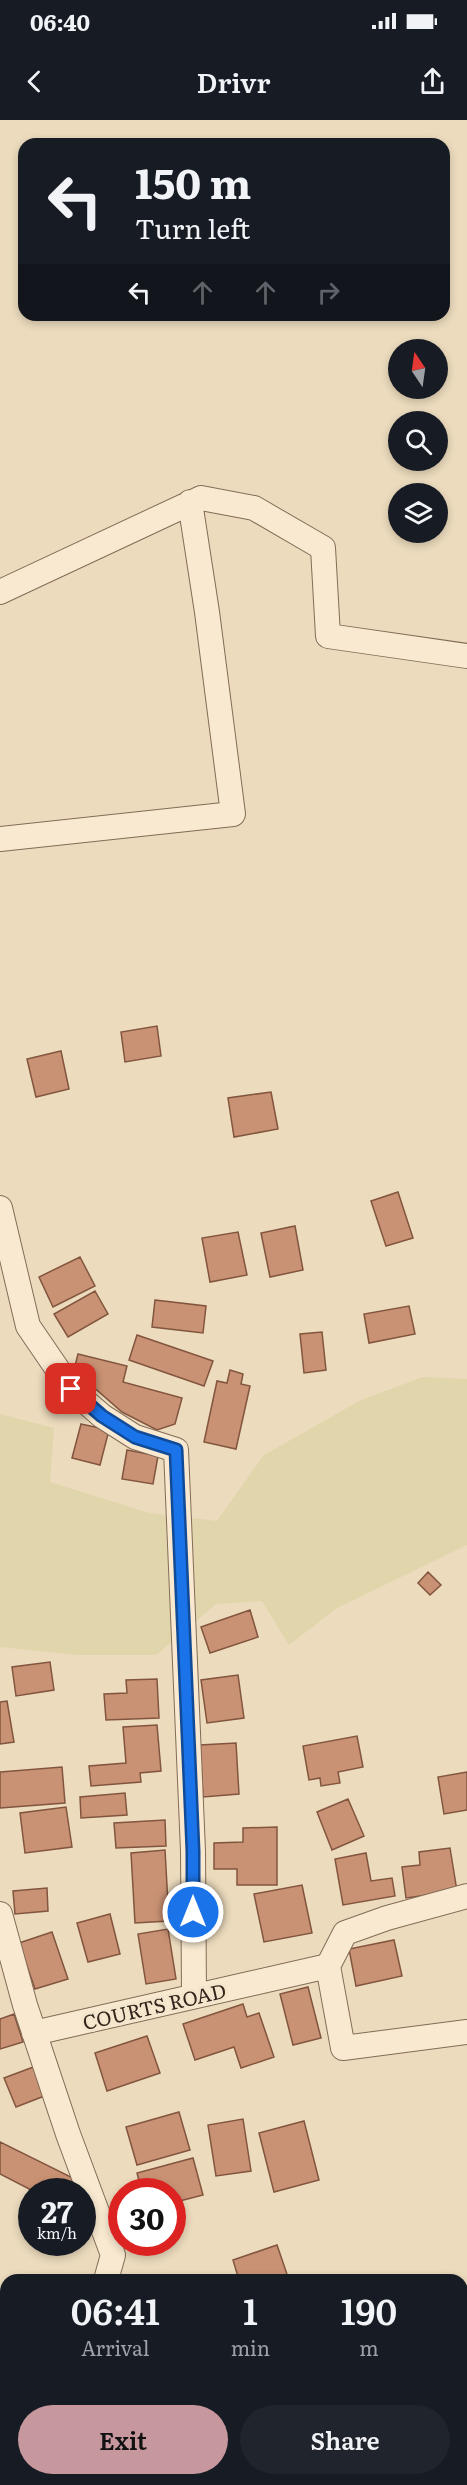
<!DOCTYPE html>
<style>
body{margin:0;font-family:Literata,serif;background:#20242c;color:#f1f3f6;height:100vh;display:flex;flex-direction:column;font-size:22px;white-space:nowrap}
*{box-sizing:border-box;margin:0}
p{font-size:20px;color:#9ea1a6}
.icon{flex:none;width:33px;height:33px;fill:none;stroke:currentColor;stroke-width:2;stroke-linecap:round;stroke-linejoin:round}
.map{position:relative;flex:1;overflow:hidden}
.panel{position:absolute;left:0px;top:2154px;width:468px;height:212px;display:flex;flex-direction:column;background:#171b24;border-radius:18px 18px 0 0;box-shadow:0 3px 9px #0003}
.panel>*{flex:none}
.top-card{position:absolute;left:18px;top:18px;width:432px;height:183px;border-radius:18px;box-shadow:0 3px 9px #0003;background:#171b24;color:#f1f3f6;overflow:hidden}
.needle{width:39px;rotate:347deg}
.buttons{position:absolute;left:388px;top:219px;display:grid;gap:12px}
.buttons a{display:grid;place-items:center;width:60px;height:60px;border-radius:50%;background:#171b24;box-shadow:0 3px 9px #0003;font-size:30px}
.speed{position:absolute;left:18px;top:2058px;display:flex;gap:12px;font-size:30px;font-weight:700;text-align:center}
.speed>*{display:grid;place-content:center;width:78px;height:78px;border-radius:50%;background:#171b24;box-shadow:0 3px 9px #0003;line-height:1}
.speed small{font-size:15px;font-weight:400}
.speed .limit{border:9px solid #d22;background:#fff;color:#111}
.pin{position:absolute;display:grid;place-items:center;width:51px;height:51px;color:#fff;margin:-26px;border-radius:12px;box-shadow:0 3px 9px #0006}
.me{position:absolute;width:66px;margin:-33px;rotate:0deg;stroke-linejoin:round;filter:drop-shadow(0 0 4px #0008)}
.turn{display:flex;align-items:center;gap:21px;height:126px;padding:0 18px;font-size:27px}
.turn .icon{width:78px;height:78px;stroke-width:2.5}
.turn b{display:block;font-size:42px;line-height:51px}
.lanes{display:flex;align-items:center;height:57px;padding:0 18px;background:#0003;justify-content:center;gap:30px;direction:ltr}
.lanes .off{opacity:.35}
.eta{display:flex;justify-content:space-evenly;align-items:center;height:102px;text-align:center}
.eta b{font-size:36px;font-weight:600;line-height:42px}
.button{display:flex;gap:12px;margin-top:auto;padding:12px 18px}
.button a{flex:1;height:69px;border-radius:36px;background:#c6989d;color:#111;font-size:24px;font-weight:600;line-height:69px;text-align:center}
.button a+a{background:#20242c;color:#f1f3f6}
.status{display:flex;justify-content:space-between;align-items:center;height:42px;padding:0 30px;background:#171b24;direction:ltr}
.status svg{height:16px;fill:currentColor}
header{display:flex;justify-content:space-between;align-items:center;height:78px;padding:0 18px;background:#171b24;font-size:27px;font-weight:600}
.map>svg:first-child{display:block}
.farmland{fill:#e1d5ab}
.building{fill:#ca9274;stroke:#82553e;stroke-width:1.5}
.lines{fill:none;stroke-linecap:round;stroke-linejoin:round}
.minor-casing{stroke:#836c57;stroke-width:26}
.minor{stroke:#f8e9d0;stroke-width:24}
.rail{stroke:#33251b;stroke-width:4.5;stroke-dasharray:10 10;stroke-linecap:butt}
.route-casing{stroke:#114b97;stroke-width:15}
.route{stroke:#1a73e8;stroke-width:10}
.labels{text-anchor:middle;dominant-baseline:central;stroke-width:6;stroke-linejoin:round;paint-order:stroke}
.street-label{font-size:20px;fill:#33251b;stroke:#f4e6cd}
</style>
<div class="status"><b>06:40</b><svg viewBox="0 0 49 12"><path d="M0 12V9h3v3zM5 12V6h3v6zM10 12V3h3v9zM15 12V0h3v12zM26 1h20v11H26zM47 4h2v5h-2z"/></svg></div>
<header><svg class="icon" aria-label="back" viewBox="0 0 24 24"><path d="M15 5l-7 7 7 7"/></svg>Drivr<svg class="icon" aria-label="share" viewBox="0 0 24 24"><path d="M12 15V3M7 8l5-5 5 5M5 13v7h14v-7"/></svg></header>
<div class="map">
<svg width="467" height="2365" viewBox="0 0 467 2365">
<rect width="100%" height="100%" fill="#ecdbbd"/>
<!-- farmland -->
<path class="farmland" d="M 423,1257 L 467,1259 L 467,1425 L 337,1488 L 289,1525 L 262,1481 L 216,1484 L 156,1535 L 78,1535 L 0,1527 L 0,1294 L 54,1308 L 50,1362 L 149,1393 L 217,1401 L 264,1335 L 361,1280 Z"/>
<!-- building -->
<path class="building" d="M 157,906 L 161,936 L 125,942 L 121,912 Z
M 61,931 L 69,969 L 36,977 L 27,939 Z
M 271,972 L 278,1009 L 234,1017 L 228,978 Z
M 398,1072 L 413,1118 L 386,1126 L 371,1081 Z
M 295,1106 L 303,1150 L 270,1157 L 261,1113 Z
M 238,1112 L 247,1155 L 210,1162 L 202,1118 Z
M 80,1137 L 95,1166 L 53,1187 L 39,1157 Z
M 95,1171 L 108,1194 L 68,1217 L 54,1194 Z
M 155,1180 L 206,1186 L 203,1213 L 152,1207 Z
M 409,1186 L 415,1214 L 369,1223 L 364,1194 Z
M 322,1212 L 326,1250 L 304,1253 L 300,1214 Z
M 137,1215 L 213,1241 L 204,1266 L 129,1240 Z
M 78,1234 L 127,1246 L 123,1262 L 182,1278 L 175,1304 L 157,1310 L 122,1292 L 74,1250 Z
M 230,1250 L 243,1254 L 241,1264 L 250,1266 L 236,1329 L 204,1322 L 217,1261 L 227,1263 Z
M 81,1304 L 109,1310 L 100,1345 L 72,1338 Z
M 127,1330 L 158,1336 L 153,1364 L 122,1359 Z
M 428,1452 L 441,1465 L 430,1475 L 418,1463 Z
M 250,1490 L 258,1517 L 210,1533 L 201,1507 Z
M 50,1542 L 54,1570 L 16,1576 L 12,1547 Z
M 238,1555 L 244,1598 L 207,1603 L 201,1560 Z
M 157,1559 L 159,1598 L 106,1600 L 104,1574 L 127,1573 L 126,1560 Z
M 7,1581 L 14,1622 L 0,1624 L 0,1582 Z
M 157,1605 L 161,1651 L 140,1653 L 141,1662 L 91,1666 L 89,1646 L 126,1643 L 123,1607 Z
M 357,1616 L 363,1647 L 338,1652 L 340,1663 L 321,1666 L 320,1658 L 309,1660 L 303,1626 Z
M 236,1623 L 239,1674 L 203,1677 L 200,1625 Z
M 62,1647 L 65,1683 L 0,1688 L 0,1652 Z
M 467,1652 L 467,1690 L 444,1694 L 438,1657 Z
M 125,1673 L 127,1695 L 81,1698 L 80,1677 Z
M 348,1679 L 364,1716 L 332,1730 L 317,1692 Z
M 66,1687 L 72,1727 L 25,1733 L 20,1693 Z
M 165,1700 L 166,1726 L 116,1728 L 114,1703 Z
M 277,1707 L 277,1765 L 237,1765 L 237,1749 L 214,1749 L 214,1723 L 243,1722 L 243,1708 Z
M 450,1728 L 457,1771 L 406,1778 L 402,1747 L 420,1745 L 419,1732 Z
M 165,1730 L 169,1801 L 135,1803 L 131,1733 Z
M 366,1733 L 371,1761 L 392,1758 L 395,1776 L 343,1785 L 335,1739 Z
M 302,1765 L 312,1813 L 264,1822 L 254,1774 Z
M 47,1768 L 48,1791 L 15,1794 L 13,1771 Z
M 110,1794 L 120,1834 L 88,1842 L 77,1803 Z
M 168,1809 L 176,1859 L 146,1864 L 138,1814 Z
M 52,1812 L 68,1859 L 35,1869 L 19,1823 Z
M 394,1820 L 402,1856 L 356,1866 L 349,1829 Z
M 308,1867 L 321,1918 L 293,1925 L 280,1874 Z
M 243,1884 L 247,1897 L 259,1893 L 274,1937 L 241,1948 L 234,1927 L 195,1940 L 183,1904 Z
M 14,1894 L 23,1922 L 0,1929 L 0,1899 Z
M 147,1916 L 160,1953 L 107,1971 L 95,1933 Z
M 36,1946 L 47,1975 L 16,1987 L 4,1958 Z
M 179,1992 L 190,2030 L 137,2045 L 126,2007 Z
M 243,1999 L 251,2051 L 216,2056 L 208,2005 Z
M 304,2001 L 319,2060 L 274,2072 L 259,2013 Z
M 0,2022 L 83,2063 L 79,2072 L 35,2072 L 0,2054 Z
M 193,2038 L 203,2075 L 172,2083 L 172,2072 L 142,2072 L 137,2053 Z
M 277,2125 L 289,2160 L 239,2160 L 233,2140 Z
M 467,2189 L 467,2221 L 462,2222 L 462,2190 Z
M 6,2198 L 6,2260 L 0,2258 L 0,2208 Z
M 467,2329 L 467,2365 L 457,2365 L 456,2360 L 462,2360 L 462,2352 L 465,2351 L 462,2330 Z
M 430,2360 L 440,2360 L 442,2365 L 414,2365 Z"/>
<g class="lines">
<!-- minor casing -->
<g class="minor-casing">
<path id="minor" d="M 0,472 L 201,378 L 254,388 L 323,428 L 328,516 L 467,536
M 0,719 L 233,694 L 207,492 L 190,382
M 0,1088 L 28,1206 L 71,1269 L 102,1296 L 135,1317 L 176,1330 L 193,1731 L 194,1875
M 0,1794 L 25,1885 L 68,2014 L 113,2135 L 106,2160
M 328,1846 L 345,1813 L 387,1798 L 467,1776
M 34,1913 L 328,1846 L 343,1928 L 467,1912
M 0,2339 L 6,2333"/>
</g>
<!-- minor -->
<use href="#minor" class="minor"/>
<!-- rail -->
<path class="rail" d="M 462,2292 L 467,2291
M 161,2365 L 169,2360"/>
</g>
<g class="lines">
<!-- route casing -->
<g class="route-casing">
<path id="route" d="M 71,1269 L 102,1296 L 135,1317 L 176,1330 L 193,1731 L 193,1792"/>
</g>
<!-- route -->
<use href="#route" class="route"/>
</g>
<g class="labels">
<!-- street labels -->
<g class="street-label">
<text transform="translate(154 1885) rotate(-13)">COURTS ROAD</text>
</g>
</g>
</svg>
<div class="buttons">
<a><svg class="needle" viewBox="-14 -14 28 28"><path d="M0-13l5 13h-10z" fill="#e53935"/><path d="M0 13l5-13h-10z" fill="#9ea1a6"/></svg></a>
<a><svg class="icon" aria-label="search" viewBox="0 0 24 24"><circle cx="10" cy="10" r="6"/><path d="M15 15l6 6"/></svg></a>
<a><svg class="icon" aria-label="layers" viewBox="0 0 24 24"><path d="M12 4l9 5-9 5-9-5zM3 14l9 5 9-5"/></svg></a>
</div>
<div class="speed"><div>27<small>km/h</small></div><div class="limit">30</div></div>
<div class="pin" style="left:71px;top:1269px;background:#d93025"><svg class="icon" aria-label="arrive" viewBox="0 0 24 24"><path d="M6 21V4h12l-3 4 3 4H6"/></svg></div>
<svg class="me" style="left:193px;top:1792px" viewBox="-20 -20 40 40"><circle r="17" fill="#1a73e8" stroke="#fff" stroke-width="3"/><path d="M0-11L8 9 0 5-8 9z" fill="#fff"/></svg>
<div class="top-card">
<div class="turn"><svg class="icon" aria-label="left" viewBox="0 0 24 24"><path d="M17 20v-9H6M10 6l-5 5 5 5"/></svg><div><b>150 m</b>Turn left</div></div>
<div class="lanes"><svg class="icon" aria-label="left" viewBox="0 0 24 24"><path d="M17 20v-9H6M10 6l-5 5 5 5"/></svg><svg class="icon off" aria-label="ahead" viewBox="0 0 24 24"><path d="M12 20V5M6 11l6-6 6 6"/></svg><svg class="icon off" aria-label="ahead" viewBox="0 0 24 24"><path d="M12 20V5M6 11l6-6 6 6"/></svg><svg class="icon off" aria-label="right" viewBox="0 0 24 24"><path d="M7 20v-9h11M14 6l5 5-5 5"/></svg></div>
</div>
<section class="panel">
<div class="eta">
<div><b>06:41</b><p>Arrival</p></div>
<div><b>1</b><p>min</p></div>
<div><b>190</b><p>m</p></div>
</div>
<div class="button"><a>Exit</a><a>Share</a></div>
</section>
</div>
